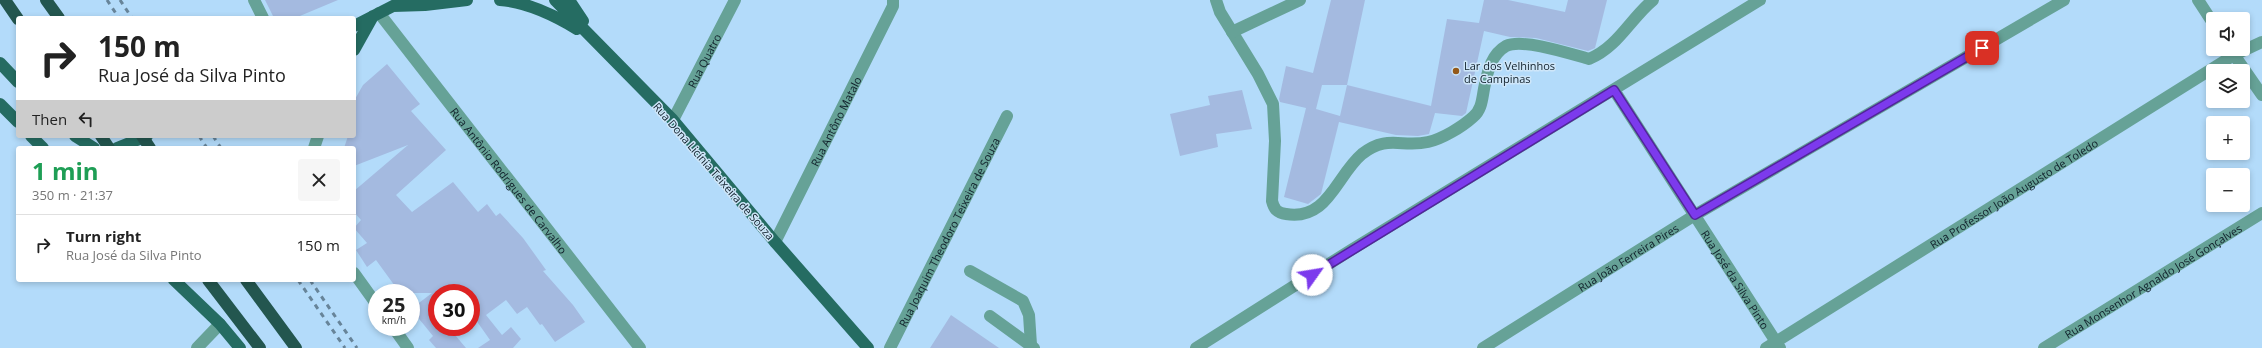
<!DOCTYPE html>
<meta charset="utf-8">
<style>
body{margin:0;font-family:"Open Sans",sans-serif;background:#f6f6f6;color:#222;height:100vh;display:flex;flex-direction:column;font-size:15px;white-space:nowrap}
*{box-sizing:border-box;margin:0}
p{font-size:13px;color:#767676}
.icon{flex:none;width:22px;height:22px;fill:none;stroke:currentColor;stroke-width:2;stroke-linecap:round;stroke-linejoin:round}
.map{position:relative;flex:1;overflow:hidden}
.details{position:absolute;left:16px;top:146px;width:340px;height:136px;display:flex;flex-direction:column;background:#fff;border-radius:4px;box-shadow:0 2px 6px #0003}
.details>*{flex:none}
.guide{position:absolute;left:16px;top:16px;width:340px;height:122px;border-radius:4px;box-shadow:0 2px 6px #0003;background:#fff;color:#222;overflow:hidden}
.controls{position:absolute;left:2206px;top:12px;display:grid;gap:8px}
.controls a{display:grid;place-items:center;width:44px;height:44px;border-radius:4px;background:#fff;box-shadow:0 2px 6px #0003;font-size:20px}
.speed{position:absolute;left:368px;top:284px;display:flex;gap:8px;font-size:20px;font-weight:700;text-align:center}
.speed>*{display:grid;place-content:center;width:52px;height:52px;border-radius:50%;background:#fff;box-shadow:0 2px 6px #0003;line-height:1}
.speed small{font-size:10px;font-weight:400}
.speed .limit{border:6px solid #d22;background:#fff;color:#111}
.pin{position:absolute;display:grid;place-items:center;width:34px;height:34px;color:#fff;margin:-17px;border-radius:8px;box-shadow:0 2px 6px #0006}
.me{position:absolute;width:44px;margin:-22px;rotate:58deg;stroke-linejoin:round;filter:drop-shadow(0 0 3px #0008)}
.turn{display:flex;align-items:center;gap:14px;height:84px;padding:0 16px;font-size:18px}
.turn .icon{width:52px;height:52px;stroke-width:2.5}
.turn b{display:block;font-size:28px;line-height:34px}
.then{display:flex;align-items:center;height:38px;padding:0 16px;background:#0003;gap:8px;font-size:15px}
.round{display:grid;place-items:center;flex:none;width:42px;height:42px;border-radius:4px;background:#f6f6f6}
.headline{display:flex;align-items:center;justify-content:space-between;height:68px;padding:0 16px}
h1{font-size:24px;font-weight:700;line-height:30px;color:#1e9e55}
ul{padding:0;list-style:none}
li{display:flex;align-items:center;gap:12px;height:60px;padding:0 16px;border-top:1px solid #e0e0e0}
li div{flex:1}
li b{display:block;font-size:15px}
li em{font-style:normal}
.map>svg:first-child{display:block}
.building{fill:#a4bae0;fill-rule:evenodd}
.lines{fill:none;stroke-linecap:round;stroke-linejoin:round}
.minor{stroke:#66a297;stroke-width:12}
.major{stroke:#256c62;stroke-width:12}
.highway{stroke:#23564f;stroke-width:12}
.rail{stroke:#678499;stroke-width:3;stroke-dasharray:5 5;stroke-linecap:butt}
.route-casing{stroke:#51269a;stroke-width:10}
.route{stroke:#7c3aed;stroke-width:7}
.poi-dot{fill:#945919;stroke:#cee6f9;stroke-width:1.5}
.labels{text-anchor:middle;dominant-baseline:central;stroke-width:3;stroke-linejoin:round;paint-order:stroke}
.street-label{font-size:11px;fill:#10202b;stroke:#cee6f9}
.poi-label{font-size:11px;fill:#10202b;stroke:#cee6f9;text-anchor:start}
</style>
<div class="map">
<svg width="2262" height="348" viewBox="0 0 2262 348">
<rect width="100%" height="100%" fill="#b3dbfa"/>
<!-- building -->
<path class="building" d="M 265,0 L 338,0 L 295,18 L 274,18 Z
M 1331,0 L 1365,0 L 1347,85 L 1431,106 L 1447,19 L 1479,23 L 1484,0 L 1508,0 L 1565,12 L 1568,0 L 1607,0 L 1595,48 L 1588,51 L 1536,38 L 1510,37 L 1484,31 L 1466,113 L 1462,116 L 1435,113 L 1429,134 L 1418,136 L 1396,135 L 1339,122 L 1321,194 L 1308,204 L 1284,197 L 1306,108 L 1280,102 L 1279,99 L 1286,66 L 1313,73 ZM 1322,85 L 1347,85 L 1340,116 L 1316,109 Z
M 387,64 L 420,104 L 411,111 L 446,150 L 396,195 L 412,212 L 453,182 L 478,212 L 487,204 L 496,216 L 500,213 L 523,238 L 546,270 L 543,271 L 573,305 L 585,322 L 555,342 L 542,324 L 540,325 L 527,307 L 517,314 L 506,300 L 486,315 L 502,335 L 511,327 L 521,339 L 513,348 L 478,348 L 490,340 L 471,313 L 471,293 L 437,293 L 437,327 L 465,327 L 455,335 L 466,348 L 436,348 L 429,340 L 433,336 L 411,309 L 432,293 L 400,293 L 376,260 L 367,267 L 356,250 L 367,243 L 354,228 L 361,220 L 354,212 L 354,191 L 408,145 L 354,166 L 354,148 L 344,148 L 348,136 L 354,136 L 354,101 L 363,85 Z
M 1242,90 L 1252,129 L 1216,134 L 1218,147 L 1180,156 L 1170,114 L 1210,105 L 1208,96 Z
M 951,315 L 999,348 L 930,348 Z"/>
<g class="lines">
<!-- minor -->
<g class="minor">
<path d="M 254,0 L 263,18"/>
<path d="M 1216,0 L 1220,12 L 1258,74 L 1273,104 L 1275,141 L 1272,201 C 1274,209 1277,213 1286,214 C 1328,221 1336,176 1362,154 C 1387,134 1402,148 1428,142 C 1442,139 1462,127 1473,117 C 1483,109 1482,96 1485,84 C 1488,70 1492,54 1506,46 C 1523,38 1571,54 1589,59 C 1618,47 1630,19 1653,0"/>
<path d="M 2198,0 L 2213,23"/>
<path id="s1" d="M 379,13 L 640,348"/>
<path d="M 1232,32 L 1300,0"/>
<path d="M 2230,49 L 2262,95"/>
<path id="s2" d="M 1614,90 L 1780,348"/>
<path id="s3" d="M 673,120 L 735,0"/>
<path d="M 314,148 L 318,136"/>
<path id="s4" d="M 775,242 L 893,6 L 893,0"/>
<path d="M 970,271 L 1023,301 L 1029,315 L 1031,345"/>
<path d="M 354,273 L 377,305"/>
<path d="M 990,316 L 1034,348"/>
<path d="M 393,327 L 408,348"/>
<path d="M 197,348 L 220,324"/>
<path id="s5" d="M 890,348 L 1007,116"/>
<path d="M 1196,348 L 1351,250 L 1760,0"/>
<path id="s6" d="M 1483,348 L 1695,215 L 2064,0"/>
<path id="s7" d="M 1766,348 L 2234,55 L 2262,42"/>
<path id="s8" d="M 2044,348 L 2262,213"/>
</g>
<!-- major -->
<path class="major" d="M 500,0 C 527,2 554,15 577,29
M 555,0 L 673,120 L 775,242 L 868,348
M 569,0 L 583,21
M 393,6 L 425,5 L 467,0
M 354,26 L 399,3
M 354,50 L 373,16
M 0,63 L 18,82
M 0,104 L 18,122
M 31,136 L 43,148
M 75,136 L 94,148
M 117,148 L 147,136
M 174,280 L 220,324 L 240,348"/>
<!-- highway -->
<path class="highway" d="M 5,0 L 18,19
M 46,0 L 59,18
M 101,136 L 109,148
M 142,136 L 150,148
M 208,280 L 260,348
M 246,280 L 296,348"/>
<!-- rail -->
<path class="rail" d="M 107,0 L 119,18
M 120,0 L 132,18
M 199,136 L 207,148
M 213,136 L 221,148
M 298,280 L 345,348
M 310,280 L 357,348"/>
</g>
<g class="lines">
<!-- route casing -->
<g class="route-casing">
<path id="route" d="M 1312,275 L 1614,90 L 1695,215 L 1982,48"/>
</g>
<!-- route -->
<use href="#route" class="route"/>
</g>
<!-- markers -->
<circle class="poi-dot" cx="1456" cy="71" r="4"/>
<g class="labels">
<!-- street labels -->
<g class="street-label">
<text stroke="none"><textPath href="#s3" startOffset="67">Rua Quatro</textPath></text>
<text stroke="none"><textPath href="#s4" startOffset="135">Rua Antôno Matalo</textPath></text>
<text transform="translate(714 171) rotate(49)">Rua Dona Licínia Teixeira de Souza</text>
<text stroke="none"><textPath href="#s1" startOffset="212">Rua Antônio Rodrigues de Carvalho</textPath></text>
<text stroke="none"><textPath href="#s7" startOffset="292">Rua Professor João Augusto de Toledo</textPath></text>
<text stroke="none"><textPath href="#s5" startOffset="130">Rua Joaquim Theodoro Teixeira de Souza</textPath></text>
<text stroke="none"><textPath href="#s6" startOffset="171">Rua João Ferreira Pires</textPath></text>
<text stroke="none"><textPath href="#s2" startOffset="225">Rua José da Silva Pinto</textPath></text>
<text stroke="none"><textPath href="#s8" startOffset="128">Rua Monsenhor Agnaldo José Gonçalves</textPath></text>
</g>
<!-- poi labels -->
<g class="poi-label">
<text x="1464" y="65">Lar dos Velhinhos<tspan x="1464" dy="13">de Campinas</tspan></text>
</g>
</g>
</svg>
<div class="controls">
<a><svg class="icon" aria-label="sound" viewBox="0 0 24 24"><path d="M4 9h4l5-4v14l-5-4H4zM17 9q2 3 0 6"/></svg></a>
<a><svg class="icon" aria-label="layers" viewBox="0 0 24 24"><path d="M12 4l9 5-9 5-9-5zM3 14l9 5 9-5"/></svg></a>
<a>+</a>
<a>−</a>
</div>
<div class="speed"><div>25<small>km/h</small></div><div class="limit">30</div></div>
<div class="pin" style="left:1982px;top:48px;background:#d93025"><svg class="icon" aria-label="arrive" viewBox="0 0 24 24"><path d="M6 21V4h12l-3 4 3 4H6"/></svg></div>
<svg class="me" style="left:1312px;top:275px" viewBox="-20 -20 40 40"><circle r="19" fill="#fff"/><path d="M0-13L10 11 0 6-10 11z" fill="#7c3aed"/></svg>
<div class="guide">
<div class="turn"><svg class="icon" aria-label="right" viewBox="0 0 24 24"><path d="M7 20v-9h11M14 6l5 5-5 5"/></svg><div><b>150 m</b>Rua José da Silva Pinto</div></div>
<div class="then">Then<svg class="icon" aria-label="left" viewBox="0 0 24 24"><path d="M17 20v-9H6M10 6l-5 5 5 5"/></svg></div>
</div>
<section class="details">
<div class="headline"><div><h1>1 min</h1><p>350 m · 21:37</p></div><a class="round"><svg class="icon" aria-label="close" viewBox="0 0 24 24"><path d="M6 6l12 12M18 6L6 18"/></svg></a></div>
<ul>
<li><svg class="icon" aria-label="right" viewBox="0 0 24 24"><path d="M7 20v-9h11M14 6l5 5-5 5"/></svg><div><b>Turn right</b><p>Rua José da Silva Pinto</p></div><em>150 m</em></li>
</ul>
</section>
</div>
